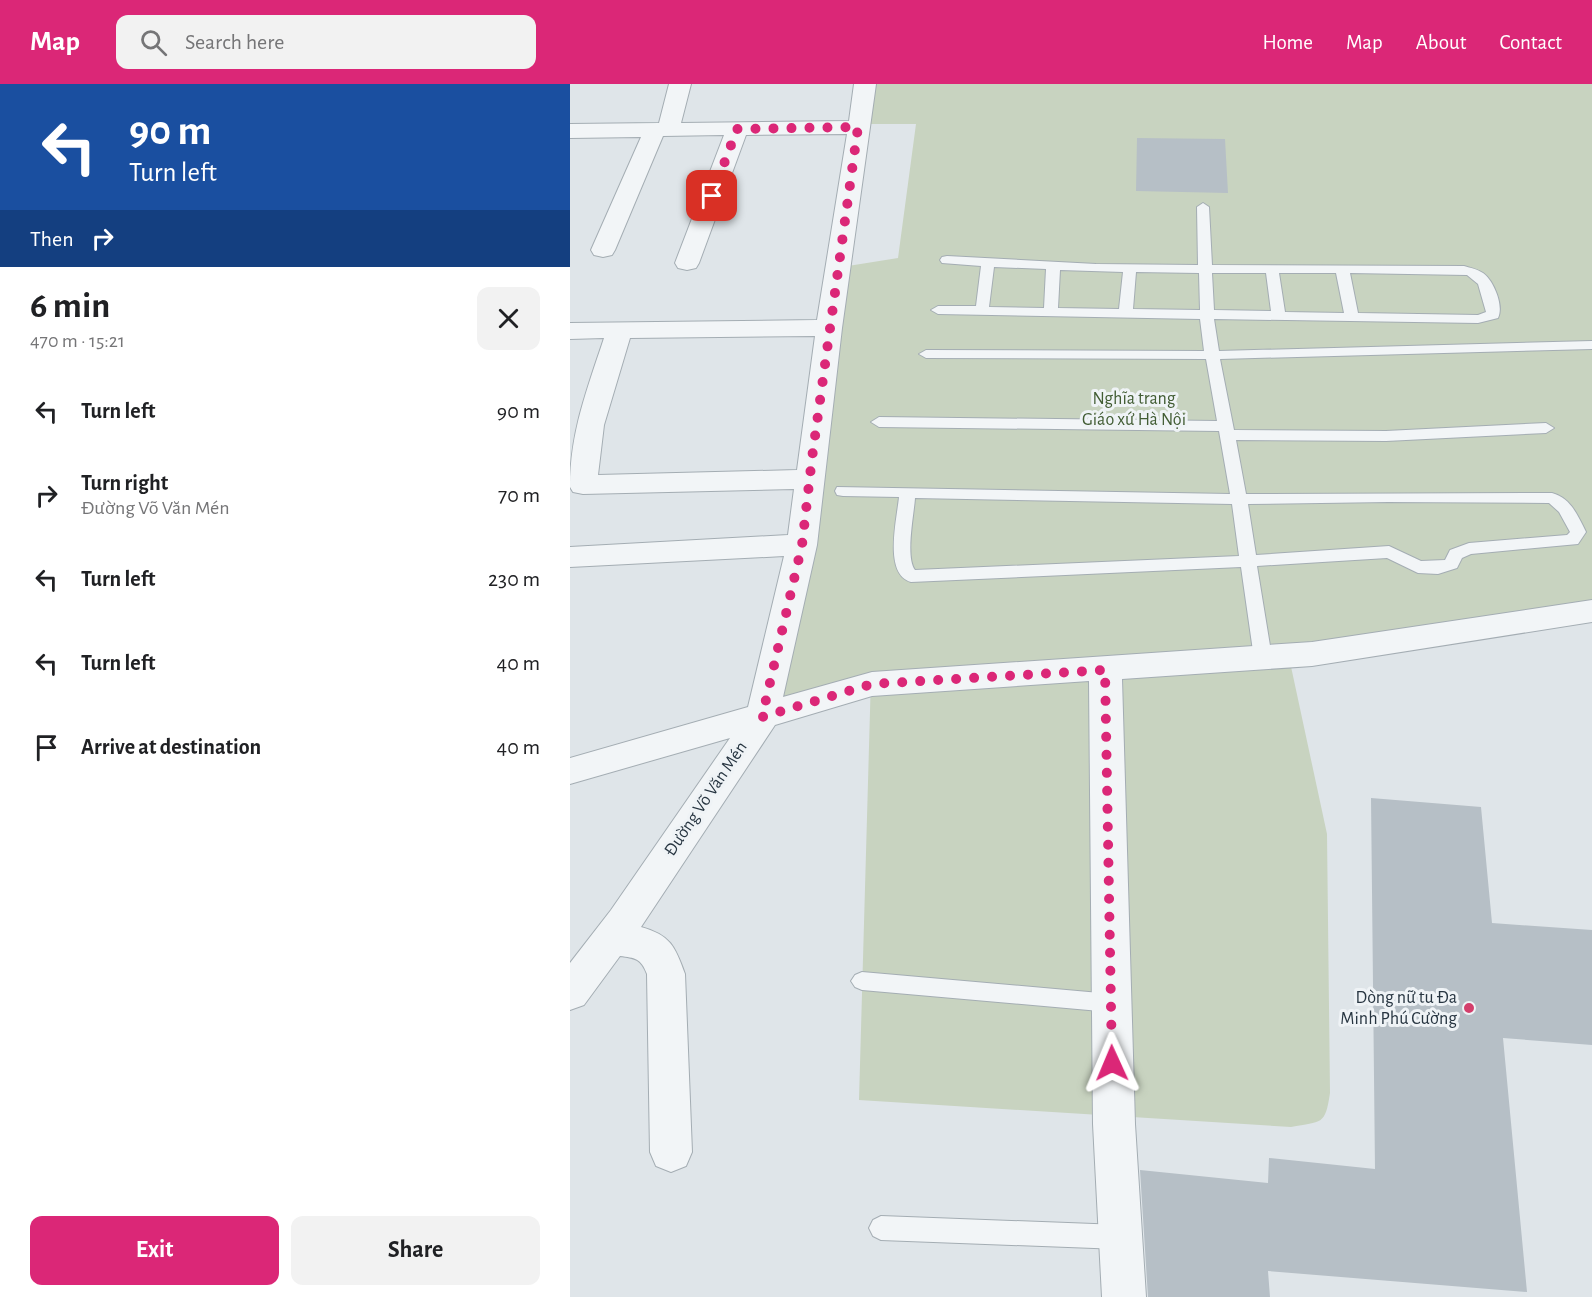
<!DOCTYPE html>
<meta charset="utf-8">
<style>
body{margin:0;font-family:"Alegreya Sans",sans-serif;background:#f2f2f2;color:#202124;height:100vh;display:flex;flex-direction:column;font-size:22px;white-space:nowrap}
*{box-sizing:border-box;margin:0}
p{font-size:20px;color:#757577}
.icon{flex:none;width:33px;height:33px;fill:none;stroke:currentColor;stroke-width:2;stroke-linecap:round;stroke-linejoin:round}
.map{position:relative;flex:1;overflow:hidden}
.side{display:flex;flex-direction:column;background:#fff;width:570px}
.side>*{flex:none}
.top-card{background:#1a4fa0;color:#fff;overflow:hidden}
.pin{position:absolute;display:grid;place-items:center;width:51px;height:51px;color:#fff;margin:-26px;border-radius:12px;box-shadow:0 3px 9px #0006}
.me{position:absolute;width:66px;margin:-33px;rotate:359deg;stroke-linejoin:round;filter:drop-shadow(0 0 4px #0008)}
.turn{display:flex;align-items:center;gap:21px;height:126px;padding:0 30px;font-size:27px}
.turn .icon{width:78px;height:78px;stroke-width:2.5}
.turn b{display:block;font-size:42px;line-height:51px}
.then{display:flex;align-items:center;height:57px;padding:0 30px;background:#0003;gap:12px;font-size:22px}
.round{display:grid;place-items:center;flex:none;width:63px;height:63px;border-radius:12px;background:#f2f2f2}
.head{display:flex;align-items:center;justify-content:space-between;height:102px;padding:0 30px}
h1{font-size:36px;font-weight:700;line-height:45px}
.cta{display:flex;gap:12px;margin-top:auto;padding:12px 30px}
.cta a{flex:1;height:69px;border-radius:12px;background:#db2777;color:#fff;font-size:24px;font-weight:700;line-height:69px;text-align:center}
.cta a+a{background:#f2f2f2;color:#202124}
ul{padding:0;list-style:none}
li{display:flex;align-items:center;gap:18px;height:84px;padding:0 30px}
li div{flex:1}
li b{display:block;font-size:22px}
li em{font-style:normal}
header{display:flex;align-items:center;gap:36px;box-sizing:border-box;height:84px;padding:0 30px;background:#db2777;color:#fff}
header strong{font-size:28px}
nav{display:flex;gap:33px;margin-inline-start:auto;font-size:21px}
.search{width:420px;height:54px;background:#f2f2f2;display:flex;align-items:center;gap:15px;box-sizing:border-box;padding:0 21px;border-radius:12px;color:#757577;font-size:22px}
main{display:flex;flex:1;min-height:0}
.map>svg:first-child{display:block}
.green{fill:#c8d3c0}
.building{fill:#b6bfc6}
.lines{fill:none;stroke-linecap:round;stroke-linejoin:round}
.lane-casing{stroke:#a4adb3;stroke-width:2}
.street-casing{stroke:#a4adb3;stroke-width:2}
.lane{fill:#f2f5f7;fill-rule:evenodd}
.street{fill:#f2f5f7;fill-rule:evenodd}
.route{stroke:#db2777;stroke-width:10;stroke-dasharray:0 18}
.poi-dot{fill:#d33f6c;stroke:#eff3f6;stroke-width:2}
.labels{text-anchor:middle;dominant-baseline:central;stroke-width:6;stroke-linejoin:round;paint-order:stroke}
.park-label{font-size:18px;fill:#425d34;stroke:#eff3f6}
.street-label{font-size:18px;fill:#273541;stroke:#eff3f6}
.poi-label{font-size:18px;fill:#273541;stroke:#eff3f6;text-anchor:end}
</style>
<header>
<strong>Map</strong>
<div class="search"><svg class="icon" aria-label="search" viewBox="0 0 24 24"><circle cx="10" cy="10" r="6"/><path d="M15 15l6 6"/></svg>Search here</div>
<nav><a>Home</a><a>Map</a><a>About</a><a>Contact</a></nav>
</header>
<main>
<section class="side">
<div class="top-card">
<div class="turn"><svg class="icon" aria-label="left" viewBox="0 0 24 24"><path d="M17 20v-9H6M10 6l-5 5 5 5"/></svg><div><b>90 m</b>Turn left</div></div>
<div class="then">Then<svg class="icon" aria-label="right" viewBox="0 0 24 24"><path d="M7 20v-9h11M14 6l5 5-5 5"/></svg></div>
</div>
<div class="head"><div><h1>6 min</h1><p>470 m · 15:21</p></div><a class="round"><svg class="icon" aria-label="close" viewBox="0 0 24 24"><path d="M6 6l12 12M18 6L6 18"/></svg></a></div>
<ul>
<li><svg class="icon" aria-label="left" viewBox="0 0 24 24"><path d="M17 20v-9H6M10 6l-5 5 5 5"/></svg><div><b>Turn left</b></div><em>90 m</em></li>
<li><svg class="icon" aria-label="right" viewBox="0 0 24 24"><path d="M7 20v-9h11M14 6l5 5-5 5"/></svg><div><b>Turn right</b><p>Đường Võ Văn Mén</p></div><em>70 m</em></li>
<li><svg class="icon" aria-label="left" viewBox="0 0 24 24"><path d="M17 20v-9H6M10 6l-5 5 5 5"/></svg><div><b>Turn left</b></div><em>230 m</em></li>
<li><svg class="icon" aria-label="left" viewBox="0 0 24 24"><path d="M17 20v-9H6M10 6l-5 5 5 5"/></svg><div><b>Turn left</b></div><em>40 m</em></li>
<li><svg class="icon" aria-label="arrive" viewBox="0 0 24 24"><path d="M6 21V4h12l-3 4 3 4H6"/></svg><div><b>Arrive at destination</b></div><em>40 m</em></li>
</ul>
<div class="cta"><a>Exit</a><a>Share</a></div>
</section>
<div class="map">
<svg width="1022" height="1213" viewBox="0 0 1022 1213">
<rect width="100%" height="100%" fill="#dfe5e9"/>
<!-- green -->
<path class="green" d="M 303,0 L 1022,0 L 1022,518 L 717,564 L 757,750 L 760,1009 C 755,1042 752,1037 721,1043 L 289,1016 L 301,592 L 208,618 L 278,182 L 328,174 L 346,40 L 297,40 Z"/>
<!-- building -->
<path class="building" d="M 567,54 L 655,55 L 658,109 L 566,107 Z
M 801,714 L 911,723 L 922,839 L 1022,846 L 1022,961 L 933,954 L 957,1208 L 698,1187 L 700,1213 L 578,1213 L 570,1086 L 698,1099 L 699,1074 L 805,1085 Z"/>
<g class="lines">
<!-- lane casing -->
<g class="lane-casing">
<path id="lane" d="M 633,119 L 639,123 L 642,181 L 894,182 C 901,184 907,185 913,189 C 924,197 934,222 928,234 L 908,239 L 644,235 L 649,267 L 1022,257 L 1022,265 L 650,275 L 664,346 L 816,347 L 976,339 L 984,344 L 976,349 L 816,357 L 666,356 L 676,410 L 982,409 C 1001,414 1008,432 1016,448 L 1008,460 L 901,470 L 892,474 L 887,484 L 868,490 L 848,489 L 817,474 L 687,482 L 702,574 L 699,579 L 693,580 L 687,579 L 684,574 L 671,483 L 341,498 C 313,490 327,435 329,413 L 273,412 L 267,411 L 265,407 L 267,403 L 660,410 L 649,347 L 309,343 L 301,338 L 309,333 L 647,337 L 636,275 L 356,274 L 349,270 L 356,266 L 634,267 L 630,235 L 368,230 L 361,226 L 368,222 L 406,222 L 411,182 L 372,179 L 370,176 L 372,173 L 377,172 L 526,180 L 628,181 L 627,123 ZM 424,183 L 476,185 L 474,224 L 419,223 ZM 490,186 L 553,188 L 549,225 L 488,224 ZM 566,188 L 629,189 L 630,226 L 563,225 ZM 642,189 L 696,189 L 701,227 L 644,226 ZM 709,189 L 766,189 L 774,229 L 715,228 ZM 780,189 L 897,191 L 908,200 L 916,228 L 908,231 L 788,229 ZM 345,414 L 662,420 L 669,472 L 345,486 C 335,473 344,430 345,414 ZM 818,418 L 979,419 L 989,428 L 1000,448 L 997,451 L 899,459 L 880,466 L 875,476 L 851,477 L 819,462 L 686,471 L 678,420 Z
M 292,888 L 541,910 L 549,912 L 552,919 L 549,926 L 541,928 L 292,906 L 285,903 L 281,897 L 285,891 Z
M 311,1132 L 550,1141 L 558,1145 L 562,1153 L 558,1161 L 550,1165 L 311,1156 L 303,1152 L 299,1144 L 303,1136 Z"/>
</g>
<!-- street casing -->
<g class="street-casing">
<path id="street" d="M 99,0 L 121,0 L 111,39 L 279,37 L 284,0 L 306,0 L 272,244 L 247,461 L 213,613 L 302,588 L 742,558 L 1022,516 L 1022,538 L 742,582 L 552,595 L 565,1040 L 576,1213 L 532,1213 L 523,1040 L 519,597 L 302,612 L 205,641 L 71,843 C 100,851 105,862 115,890 L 122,1068 L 116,1082 L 101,1088 L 86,1082 L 80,1068 L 77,890 C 71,874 65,874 50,872 L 14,921 L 0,926 L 0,879 L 41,826 L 160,654 L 0,700 L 0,674 L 178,623 L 214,472 L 0,483 L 0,463 L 218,451 L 224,405 L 13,410 L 3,408 L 0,403 C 0,348 17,306 34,254 L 0,255 L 0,239 L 247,236 L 277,50 L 176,51 L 129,179 L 126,184 L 117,186 L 108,184 L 105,179 L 154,51 L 93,52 L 45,166 L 42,171 L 33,173 L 24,171 L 21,166 L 71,53 L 0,54 L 0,40 L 89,39 ZM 245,252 L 227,386 L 28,391 L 34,341 L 60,254 Z"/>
</g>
<!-- lane -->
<use href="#lane" class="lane"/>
<!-- street -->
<use href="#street" class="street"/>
</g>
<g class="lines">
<!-- route -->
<path class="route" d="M 142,112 L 167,45 L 288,43 L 242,374 L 232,461 L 192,633 L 302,600 L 535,586 L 542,979"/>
</g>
<!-- markers -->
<circle class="poi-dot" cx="899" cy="924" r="6"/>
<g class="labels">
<!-- park labels -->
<g class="park-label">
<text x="564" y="315">Nghĩa trang<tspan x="564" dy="21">Giáo xứ Hà Nội</tspan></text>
</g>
<!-- street labels -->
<g class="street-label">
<text transform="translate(136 715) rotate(-56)">Đường Võ Văn Mén</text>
</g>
<!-- poi labels -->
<g class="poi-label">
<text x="887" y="914">Dòng nữ tu Đa<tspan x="887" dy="21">Minh Phú Cường</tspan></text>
</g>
</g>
</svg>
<div class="pin" style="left:142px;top:112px;background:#d93025"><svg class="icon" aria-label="arrive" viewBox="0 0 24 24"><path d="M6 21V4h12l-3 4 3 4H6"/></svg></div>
<svg class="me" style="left:542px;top:979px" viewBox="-20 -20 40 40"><path d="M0-17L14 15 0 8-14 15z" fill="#db2777" stroke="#fff" stroke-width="4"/></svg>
</div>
</main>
